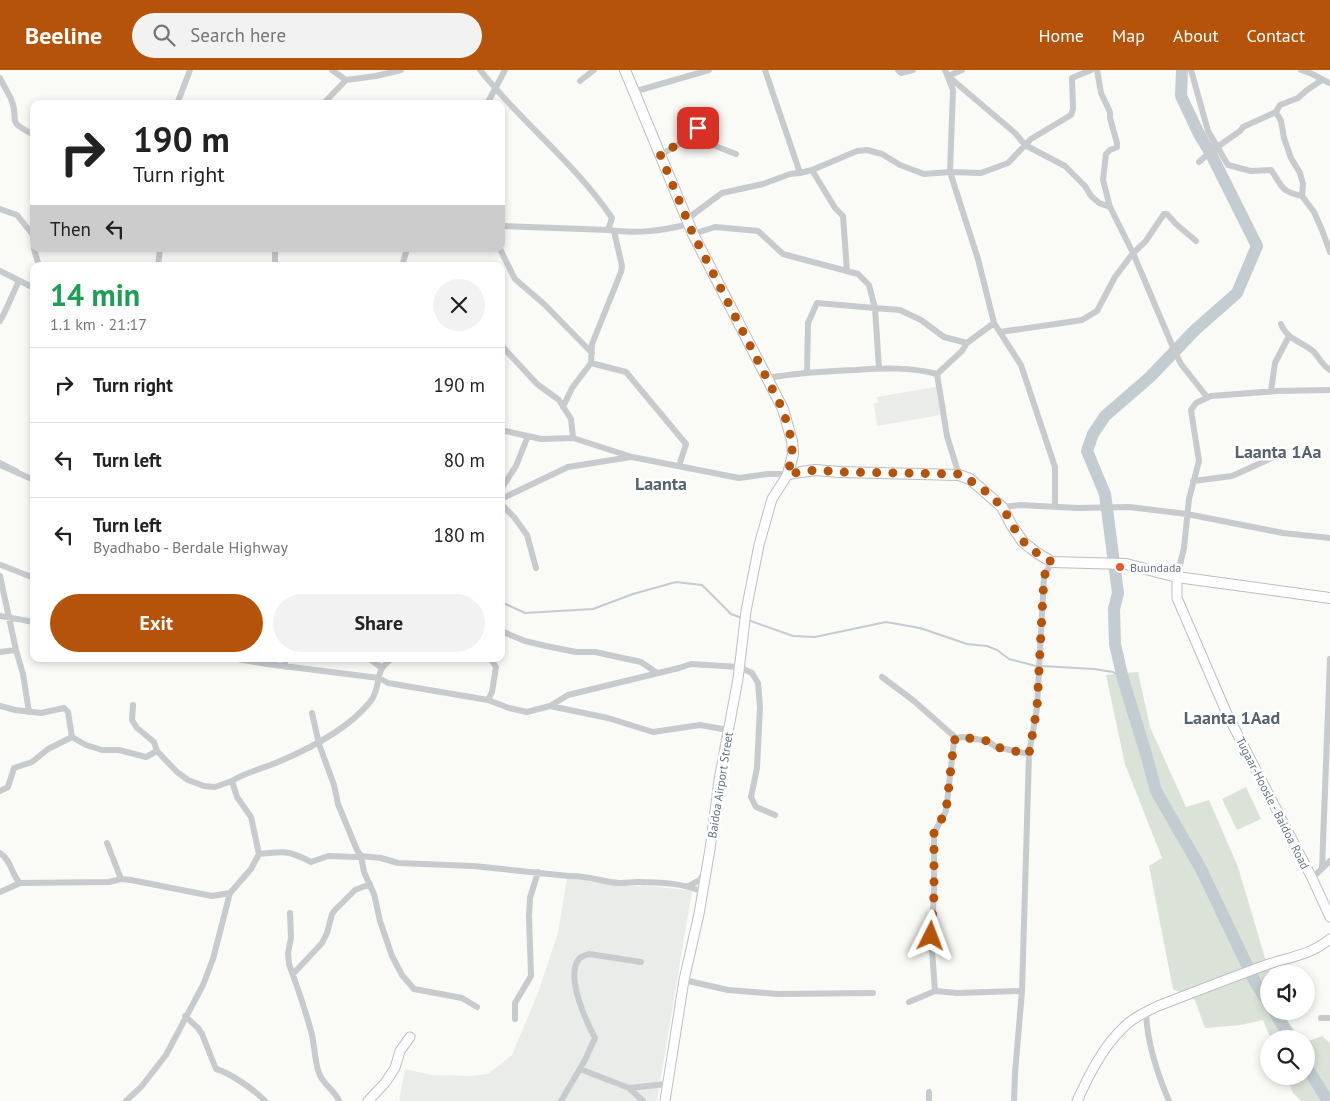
<!DOCTYPE html>
<meta charset="utf-8">
<style>
body{margin:0;font-family:"PT Sans",sans-serif;background:#f2f2f2;color:#222;height:100vh;display:flex;flex-direction:column;font-size:19px;white-space:nowrap}
*{box-sizing:border-box;margin:0}
p{font-size:16px;color:#767676}
.icon{flex:none;width:28px;height:28px;fill:none;stroke:currentColor;stroke-width:2;stroke-linecap:round;stroke-linejoin:round}
.map{position:relative;flex:1;overflow:hidden}
.details{position:absolute;left:30px;top:192px;width:475px;height:400px;display:flex;flex-direction:column;background:#fff;border-radius:10px;box-shadow:0 2px 8px #0003}
.details>*{flex:none}
.hud{position:absolute;left:30px;top:30px;width:475px;height:152px;border-radius:10px;box-shadow:0 2px 8px #0003;background:#fff;color:#222;overflow:hidden}
.fabs{position:absolute;left:1260px;top:895px;display:grid;gap:10px}
.fabs a{display:grid;place-items:center;width:55px;height:55px;border-radius:50%;background:#fff;box-shadow:0 2px 8px #0003;font-size:25px}
.pin{position:absolute;display:grid;place-items:center;width:42px;height:42px;color:#fff;margin:-21px;border-radius:10px;box-shadow:0 2px 8px #0006}
.me{position:absolute;width:55px;margin:-28px;rotate:3deg;stroke-linejoin:round;filter:drop-shadow(0 0 4px #0008)}
.turn{display:flex;align-items:center;gap:18px;height:105px;padding:0 20px;font-size:22px}
.turn .icon{width:65px;height:65px;stroke-width:2.5}
.turn b{display:block;font-size:35px;line-height:42px}
.then{display:flex;align-items:center;height:48px;padding:0 20px;background:#0003;gap:10px;font-size:19px}
.round{display:grid;place-items:center;flex:none;width:52px;height:52px;border-radius:26px;background:#f2f2f2}
.overview{display:flex;align-items:center;justify-content:space-between;height:85px;padding:0 20px}
h1{font-size:30px;font-weight:800;line-height:38px;color:#1e9e55}
.action{display:flex;gap:10px;margin-top:auto;padding:10px 20px}
.action a{flex:1;height:58px;border-radius:30px;background:#b45309;color:#fff;font-size:20px;font-weight:800;line-height:58px;text-align:center}
.action a+a{background:#f2f2f2;color:#222}
ul{padding:0;list-style:none}
li{display:flex;align-items:center;gap:15px;height:75px;padding:0 20px;border-top:1px solid #e0e0e0}
li div{flex:1}
li b{display:block;font-size:19px}
li em{font-style:normal}
header{display:flex;align-items:center;gap:30px;box-sizing:border-box;height:70px;padding:0 25px;background:#b45309;color:#fff}
header strong{font-size:24px}
nav{display:flex;gap:28px;margin-inline-start:auto;font-size:18px}
.search{width:350px;height:45px;background:#f2f2f2;display:flex;align-items:center;gap:12px;box-sizing:border-box;padding:0 18px;border-radius:28px;color:#767676;font-size:19px}
.map>svg:first-child{display:block}
.built{fill:#eaecea}
.green{fill:#dbe2d8}
.lines{fill:none;stroke-linecap:round;stroke-linejoin:round}
.stream{stroke:#c2ccd1;stroke-width:2}
.river{stroke:#c2ccd1;stroke-width:12}
.secondary-casing{stroke:#bcc0c5;stroke-width:11}
.primary-casing{stroke:#babec2;stroke-width:12}
.street{stroke:#c7cbce;stroke-width:6}
.secondary{stroke:#fff;stroke-width:9}
.primary{stroke:#fff;stroke-width:10}
.route{stroke:#b45309;stroke-width:9;stroke-dasharray:0 16.2}
.poi-dot{fill:#ea5a27;stroke:#fff;stroke-width:2}
.labels{text-anchor:middle;dominant-baseline:central;stroke-width:5;stroke-linejoin:round;paint-order:stroke}
.poi-label{font-size:12px;fill:#647483;stroke:#fff;text-anchor:start}
.street-label{font-size:12px;fill:#647483;stroke:#fff}
.district-label{font-size:18px;font-weight:bold;fill:#56636e;stroke:#fff}
</style>
<header>
<strong>Beeline</strong>
<div class="search"><svg class="icon" aria-label="search" viewBox="0 0 24 24"><circle cx="10" cy="10" r="6"/><path d="M15 15l6 6"/></svg>Search here</div>
<nav><a>Home</a><a>Map</a><a>About</a><a>Contact</a></nav>
</header>
<div class="map">
<svg width="1330" height="1031" viewBox="0 0 1330 1031">
<rect width="100%" height="100%" fill="#fafaf7"/>
<!-- built -->
<path class="built" d="M 936,317 L 940,345 L 877,356 L 874,333 L 878,333 L 877,327 Z
M 567,808 L 582,809 L 590,812 L 639,816 L 643,815 L 692,821 L 657,1031 L 399,1031 L 405,999 L 432,1005 L 470,1006 L 488,1004 L 512,985 L 538,923 L 558,863 Z"/>
<!-- green -->
<path class="green" d="M 1138,602 L 1150,657 L 1186,737 L 1209,730 L 1238,797 L 1265,888 L 1271,904 L 1269,904 L 1269,941 L 1281,941 L 1300,969 L 1271,969 L 1263,950 L 1241,955 L 1205,958 L 1195,930 L 1173,919 L 1149,796 L 1162,788 L 1125,694 L 1106,605 Z
M 1246,717 L 1261,749 L 1237,760 L 1222,729 Z
M 1322,966 L 1330,973 L 1330,1031 L 1301,1031 L 1293,1023 L 1286,1006 L 1306,1006 L 1306,972 Z"/>
<g class="lines">
<!-- stream -->
<path class="stream" d="M 0,391 L 18,400
M 501,532 L 525,543 L 593,539 L 633,524 L 676,512 L 702,515 L 731,544 L 742,548
M 748,550 L 793,566 L 815,567 L 886,552 L 920,558 L 967,574 L 987,576 L 997,580 L 1009,589 L 1036,596
M 1041,596 L 1094,599 L 1113,602 L 1123,609"/>
<!-- river -->
<path class="river" d="M 1182,0 L 1181,26 L 1199,64 L 1210,82 L 1257,176 L 1237,223 L 1195,260 L 1150,307 L 1105,346 L 1093,364 L 1087,381 L 1105,424 L 1118,523 L 1114,539 L 1115,574 L 1123,609 L 1146,684 L 1156,721 L 1201,799 L 1255,912 L 1269,934
M 1274,941 L 1291,969
M 1306,996 L 1328,1031"/>
<!-- secondary casing -->
<g class="secondary-casing">
<path id="secondary" d="M 1177,507 L 1177,528 L 1227,644 L 1312,808 L 1330,847
M 368,1031 L 385,1013 L 395,998 L 400,981 L 410,967
M 665,1031 L 684,910 L 699,844 L 710,779 L 719,710 L 738,609 L 746,541 L 759,475 L 772,429 L 788,404
M 1077,1031 C 1089,1005 1103,976 1125,956 C 1134,947 1147,941 1158,936 C 1194,922 1230,908 1266,895 C 1289,887 1311,885 1330,869"/>
</g>
<!-- primary casing -->
<g class="primary-casing">
<path id="primary" d="M 625,0 L 693,164 L 783,339 L 792,371 L 793,384 L 788,404 L 815,400 L 840,402 L 959,405 L 970,409 L 1002,437 L 1012,456 L 1023,472 L 1037,483 L 1052,492 L 1126,494 L 1177,507 L 1330,528"/>
</g>
<!-- street -->
<path class="street" d="M 332,0 L 346,10
M 480,0 C 521,52 575,93 612,148 L 608,160
M 898,0 L 901,3 L 913,0
M 945,0 L 953,20 L 950,102 L 978,189 L 994,253 L 1021,295 L 1055,397 L 1055,437
M 962,0 L 948,6 L 1015,63 L 1025,75 L 1065,96 L 1085,116 L 1091,126 L 1099,133 L 1110,137
M 1097,0 L 1101,23 L 1110,42 L 1110,48 L 1117,73 L 1117,77 L 1110,80 L 1106,84 L 1103,110 L 1110,137 L 1133,183 L 1175,282 L 1181,294 L 1207,327
M 1191,0 L 1208,61 L 1228,95 L 1251,101 L 1271,100 C 1283,117 1280,121 1302,126
M 1301,0 C 1312,2 1320,9 1330,13
M 0,8 C 3,15 8,22 11,29 C 21,53 3,49 34,65
M 580,11 L 594,0
M 633,22 L 709,0
M 177,34 L 190,0
M 323,34 L 346,10 L 376,6 L 401,0
M 487,34 L 505,0
M 1276,42 L 1281,51 L 1284,68 L 1291,88 L 1300,103 L 1303,114 L 1302,126 L 1314,142 L 1322,160 L 1330,182
M 692,67 L 698,59 L 701,47
M 660,85 L 692,67 L 736,84
M 1199,92 L 1210,82 L 1240,61 L 1243,57 L 1276,42 L 1280,35 L 1298,28 L 1307,20 L 1322,10
M 812,100 L 857,81 L 867,80 L 882,84 L 900,95 L 924,104 L 950,102 L 981,103 L 1008,93 L 1031,69 L 1071,45 L 1073,39 L 1072,8 L 1091,0
M 800,103 L 812,100 L 835,138 L 843,146 L 847,201
M 0,139 L 17,145 L 33,165
M 501,156 L 608,160 C 637,164 661,161 689,154 L 691,146 L 722,123 L 763,114 L 790,104 L 800,103 L 765,0
M 693,164 L 715,157 L 758,161 L 783,184 L 858,204 L 869,215 L 875,238 L 900,240 L 921,250 L 944,267 L 967,273
M 34,179 L 39,196
M 275,179 L 275,196
M 500,179 L 515,209 L 544,234 L 592,283
M 158,196 L 160,179
M 402,196 L 407,179
M 0,201 L 34,218
M 0,251 C 7,239 12,225 19,211
M 1281,254 C 1287,270 1303,272 1314,282 C 1320,289 1322,295 1330,300
M 1000,262 L 1069,252 L 1082,250 L 1097,241 L 1115,207 L 1133,183 L 1145,172 L 1164,144 L 1167,144 L 1176,154 L 1196,171
M 501,275 L 537,314 L 559,330 L 571,349 L 573,368
M 591,293 L 626,302 L 686,374 L 679,396
M 807,302 L 808,253 L 817,233 L 875,238 L 879,298
M 937,304 L 947,366 L 959,405
M 937,304 L 962,281 L 967,273 L 994,253
M 767,308 C 797,303 826,301 856,300 C 883,298 911,297 937,304
M 1271,321 L 1275,293 L 1289,266
M 563,337 L 572,318 L 591,293 L 592,274 L 621,202 L 622,196 L 614,161
M 501,360 L 541,369 L 573,368 L 632,387 L 739,408 L 768,404 L 788,404
M 0,395 L 34,410
M 1193,411 L 1232,406 L 1285,382
M 501,419 L 516,396 L 528,366
M 501,429 L 568,397 L 631,387
M 501,434 L 514,447 L 527,465 L 536,498
M 1002,437 L 1020,435 L 1078,438 L 1129,437 L 1187,444 L 1283,463 L 1330,468
M 1,495 L 34,508
M 0,506 L 16,580 L 23,604 L 29,642
M 1177,507 L 1184,478 L 1189,429 L 1199,391 L 1191,340 L 1196,333 L 1211,326 L 1277,321 L 1330,320
M 0,546 L 34,552
M 501,561 L 525,571 L 546,576 L 576,582 L 595,582 L 641,592 L 657,603
M 0,582 L 16,580
M 238,589 L 267,594 L 379,608 L 388,613 L 488,630 L 509,638 L 527,642 L 550,636 L 608,648 L 653,662 L 700,655 L 728,660
M 284,589 L 286,597
M 370,589 L 382,598
M 882,607 L 914,631 L 956,668 L 963,667 L 988,671 L 996,677 L 1029,684
M 488,630 L 492,622 L 496,597 L 491,589
M 133,635 L 132,650 L 137,658 L 154,672 L 157,681 L 177,702 L 188,710 L 204,716 L 215,717 L 232,711
M 0,636 L 15,640 L 41,643 L 64,638 L 68,642 L 72,667 L 86,675 L 102,680 L 119,680 L 146,687 L 157,681
M 550,636 L 568,625 L 679,598 L 691,594 L 739,597 L 752,603 L 758,613 L 760,637 L 757,698 L 751,727 L 756,737 L 775,745
M 312,643 L 319,674 L 334,715 L 338,734 L 357,780 L 361,786 L 364,802 L 374,824 L 380,851 L 392,886 L 402,905 L 414,919 L 462,928 L 477,937
M 0,721 L 8,717 L 14,698 L 32,692 L 48,679 L 72,667
M 107,773 L 121,809
M 0,783 C 12,791 11,804 20,813
M 259,784 C 283,781 289,780 311,792 L 328,786 L 357,787 L 361,786 L 381,788 L 398,793 L 473,796 L 569,806 C 586,805 602,812 619,813 C 625,813 632,812 638,812 C 660,812 683,813 703,822
M 1322,798 L 1330,589
M 1312,808 L 1330,791
M 689,816 L 700,810 L 704,803
M 0,822 L 20,813 L 109,812 L 121,809 L 131,810 L 212,826 L 230,823
M 290,843 L 291,868 L 288,883 L 289,894 C 297,916 305,939 311,961 C 315,975 314,989 319,1003 C 323,1015 335,1020 339,1031
M 293,904 L 322,873 L 327,863 L 332,844 L 335,840 L 355,820 L 370,814
M 684,910 L 728,920 L 778,924 L 873,923
M 935,921 L 957,923 L 1022,921
M 909,932 L 935,921 L 931,866 L 934,825 L 934,763 L 946,741 L 954,671 L 956,668
M 1146,942 C 1147,973 1157,1003 1169,1031
M 185,946 L 198,958 L 202,964 L 216,999 C 230,1003 255,1020 265,1031
M 1321,948 L 1330,948
M 515,949 L 515,933 L 531,906 L 529,846 L 530,828 L 538,802
M 580,999 L 629,1018 L 643,1031
M 629,1018 L 667,1014
M 929,1022 L 929,1031
M 126,1031 L 141,1017 L 166,985 L 203,915 L 213,889 L 230,823 L 251,799 L 259,784 L 251,747 L 237,727 L 232,711 C 246,702 262,699 278,692 C 309,679 348,659 370,632 C 380,620 376,606 383,597 C 385,594 389,591 391,589
M 561,1031 L 585,990 L 595,968 C 586,951 565,906 579,889 C 581,886 586,885 589,884 L 641,892
M 1014,1031 L 1015,1003 L 1022,921 L 1029,684 L 1037,638 L 1044,506 L 1052,492"/>
<!-- secondary -->
<use href="#secondary" class="secondary"/>
<!-- primary -->
<use href="#primary" class="primary"/>
</g>
<g class="lines">
<!-- route -->
<path class="route" d="M 698,58 L 692,67 L 660,84 L 693,164 L 783,340 L 792,371 L 792,384 L 788,404 L 815,400 L 840,402 L 959,404 C 971,410 994,426 1002,438 C 1010,448 1014,461 1023,471 C 1031,480 1041,486 1052,492 L 1044,506 L 1037,638 L 1029,684 L 996,677 L 988,671 L 962,667 L 956,668 L 954,671 L 946,741 L 934,763 L 934,825 L 931,866"/>
</g>
<!-- markers -->
<circle class="poi-dot" cx="1120" cy="497" r="5"/>
<g class="labels">
<!-- poi labels -->
<g class="poi-label">
<text x="1130" y="497">Buundada</text>
</g>
<!-- street labels -->
<g class="street-label">
<text transform="translate(720 715) rotate(-81)">Baidoa Airport Street</text>
<text transform="translate(1273 733) rotate(63)">Tugaar-Hoosle - Baidoa Road</text>
</g>
<!-- district labels -->
<g class="district-label">
<text x="1278" y="381">Laanta 1Aa</text>
<text x="661" y="413">Laanta</text>
<text x="1232" y="647">Laanta 1Aad</text>
</g>
</g>
</svg>
<div class="fabs">
<a><svg class="icon" aria-label="sound" viewBox="0 0 24 24"><path d="M4 9h4l5-4v14l-5-4H4zM17 9q2 3 0 6"/></svg></a>
<a><svg class="icon" aria-label="search" viewBox="0 0 24 24"><circle cx="10" cy="10" r="6"/><path d="M15 15l6 6"/></svg></a>
</div>
<div class="pin" style="left:698px;top:58px;background:#d93025"><svg class="icon" aria-label="arrive" viewBox="0 0 24 24"><path d="M6 21V4h12l-3 4 3 4H6"/></svg></div>
<svg class="me" style="left:931px;top:866px" viewBox="-20 -20 40 40"><path d="M0-17L14 15 0 8-14 15z" fill="#b45309" stroke="#fff" stroke-width="4"/></svg>
<div class="hud">
<div class="turn"><svg class="icon" aria-label="right" viewBox="0 0 24 24"><path d="M7 20v-9h11M14 6l5 5-5 5"/></svg><div><b>190 m</b>Turn right</div></div>
<div class="then">Then<svg class="icon" aria-label="left" viewBox="0 0 24 24"><path d="M17 20v-9H6M10 6l-5 5 5 5"/></svg></div>
</div>
<section class="details">
<div class="overview"><div><h1>14 min</h1><p>1.1 km · 21:17</p></div><a class="round"><svg class="icon" aria-label="close" viewBox="0 0 24 24"><path d="M6 6l12 12M18 6L6 18"/></svg></a></div>
<ul>
<li><svg class="icon" aria-label="right" viewBox="0 0 24 24"><path d="M7 20v-9h11M14 6l5 5-5 5"/></svg><div><b>Turn right</b></div><em>190 m</em></li>
<li><svg class="icon" aria-label="left" viewBox="0 0 24 24"><path d="M17 20v-9H6M10 6l-5 5 5 5"/></svg><div><b>Turn left</b></div><em>80 m</em></li>
<li><svg class="icon" aria-label="left" viewBox="0 0 24 24"><path d="M17 20v-9H6M10 6l-5 5 5 5"/></svg><div><b>Turn left</b><p>Byadhabo - Berdale Highway</p></div><em>180 m</em></li>
</ul>
<div class="action"><a>Exit</a><a>Share</a></div>
</section>
</div>
